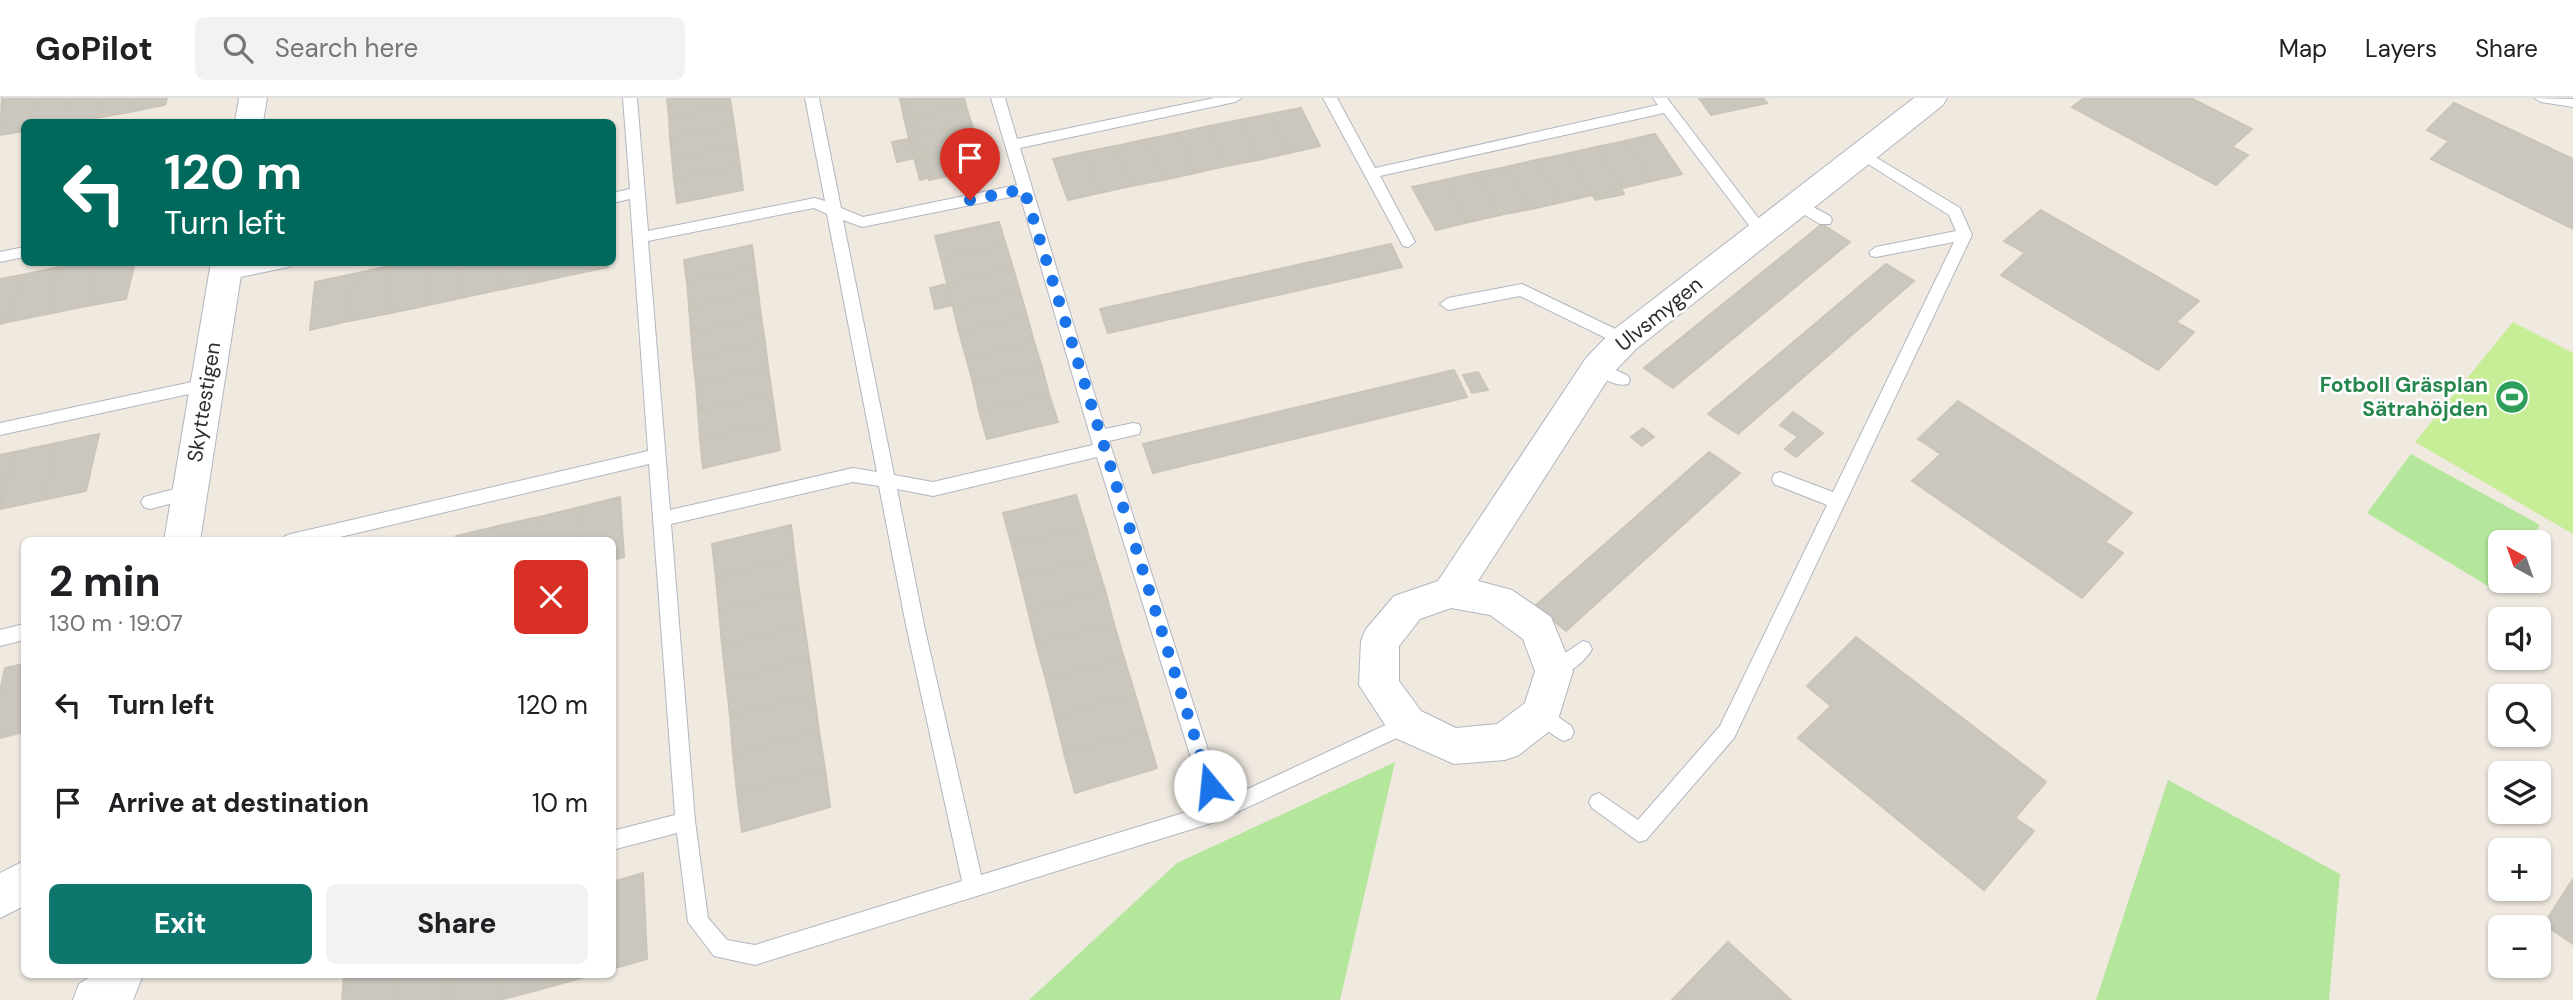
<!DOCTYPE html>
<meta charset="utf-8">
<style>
body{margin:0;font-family:"DM Sans",sans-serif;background:#f2f2f2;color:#202124;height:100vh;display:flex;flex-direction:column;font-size:26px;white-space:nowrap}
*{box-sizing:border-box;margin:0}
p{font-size:23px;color:#757577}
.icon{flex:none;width:38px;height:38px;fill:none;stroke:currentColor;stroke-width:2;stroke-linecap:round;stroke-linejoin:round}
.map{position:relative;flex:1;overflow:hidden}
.panel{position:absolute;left:21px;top:439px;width:595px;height:441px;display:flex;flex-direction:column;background:#fff;border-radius:10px;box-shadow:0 2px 5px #0004}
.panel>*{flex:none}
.banner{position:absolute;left:21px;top:21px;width:595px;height:147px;border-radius:10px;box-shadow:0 2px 5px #0004;background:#00695c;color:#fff;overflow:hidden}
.needle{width:46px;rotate:320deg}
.buttons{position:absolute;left:2488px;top:432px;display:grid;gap:14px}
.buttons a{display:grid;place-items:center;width:63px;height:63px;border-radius:10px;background:#fff;box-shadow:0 2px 5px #0004;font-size:35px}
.pin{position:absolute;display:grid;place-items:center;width:60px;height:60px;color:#fff;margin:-72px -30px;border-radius:50% 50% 50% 0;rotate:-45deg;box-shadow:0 0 7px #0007}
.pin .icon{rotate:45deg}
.me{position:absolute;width:77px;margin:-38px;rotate:343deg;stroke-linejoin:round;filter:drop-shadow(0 0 5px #0008)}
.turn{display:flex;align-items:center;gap:24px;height:147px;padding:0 28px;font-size:32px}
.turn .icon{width:91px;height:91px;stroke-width:2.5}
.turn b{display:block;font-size:49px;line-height:60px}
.round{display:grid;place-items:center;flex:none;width:74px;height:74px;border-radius:10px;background:#f2f2f2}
.head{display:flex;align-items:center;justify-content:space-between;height:119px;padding:0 28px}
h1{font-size:42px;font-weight:800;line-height:52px}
.action{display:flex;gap:14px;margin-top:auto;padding:14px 28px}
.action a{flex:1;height:80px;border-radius:10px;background:#0f766e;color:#fff;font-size:28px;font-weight:800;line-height:80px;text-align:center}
.action a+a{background:#f2f2f2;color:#202124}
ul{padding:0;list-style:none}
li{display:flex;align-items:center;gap:21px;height:98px;padding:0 28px}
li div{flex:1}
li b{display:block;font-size:26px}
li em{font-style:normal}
header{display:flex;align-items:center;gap:42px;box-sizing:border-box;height:98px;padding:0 35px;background:#fff;border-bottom:2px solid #e0e0e0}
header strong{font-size:33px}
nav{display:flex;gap:38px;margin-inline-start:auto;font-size:24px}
.search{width:490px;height:63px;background:#f2f2f2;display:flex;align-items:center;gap:18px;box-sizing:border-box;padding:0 24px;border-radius:10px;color:#757577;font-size:26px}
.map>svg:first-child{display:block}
.green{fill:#b4e69c}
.pitch{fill:#c8ed97}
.building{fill:#cbc7be;stroke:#cbc5b9;stroke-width:2}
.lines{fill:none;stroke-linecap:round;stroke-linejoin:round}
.lane-casing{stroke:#b3b6c1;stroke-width:2}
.street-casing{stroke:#b3b6c1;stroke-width:2}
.lane{fill:#fff;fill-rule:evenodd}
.street{fill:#fff;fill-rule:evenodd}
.route{stroke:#1a73e8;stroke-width:12;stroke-dasharray:0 21.6}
.labels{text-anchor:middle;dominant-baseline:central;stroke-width:5;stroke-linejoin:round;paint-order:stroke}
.street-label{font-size:21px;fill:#2d2d2d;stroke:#fff}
.leisure-label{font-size:21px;font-weight:bold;fill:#27864d;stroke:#fff;text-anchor:end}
</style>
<header>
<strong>GoPilot</strong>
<div class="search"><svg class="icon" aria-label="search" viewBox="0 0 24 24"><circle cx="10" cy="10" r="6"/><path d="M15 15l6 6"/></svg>Search here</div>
<nav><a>Map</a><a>Layers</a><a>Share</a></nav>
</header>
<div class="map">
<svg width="2573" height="902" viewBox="0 0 2573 902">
<rect width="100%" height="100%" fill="#efe9e0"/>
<!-- green -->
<path class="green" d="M 2411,356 L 2540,427 L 2529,444 L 2501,444 L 2501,483 L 2505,483 L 2498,494 L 2367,415 Z
M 1395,664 L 1340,902 L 1029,902 L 1177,765 Z
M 2168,682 L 2340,776 L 2329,902 L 2096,902 Z"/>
<!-- pitch -->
<path class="pitch" d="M 2513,224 L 2573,255 L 2573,436 L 2415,344 Z"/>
<!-- building -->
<path class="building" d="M 2,0 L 35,0 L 28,24 L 24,24 L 24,33 L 0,37 Z
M 35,0 L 68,0 L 62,24 L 28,24 Z
M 68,0 L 101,0 L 96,20 L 62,24 Z
M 101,0 L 133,0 L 130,14 L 96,20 Z
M 133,0 L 167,0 L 165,7 L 130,14 Z
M 667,0 L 730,0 L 731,7 L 669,20 Z
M 900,0 L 908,0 L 913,18 L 904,20 Z
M 908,0 L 964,0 L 966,8 L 913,18 Z
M 1699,0 L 1763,0 L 1767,5 L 1711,17 Z
M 2084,0 L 2191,0 L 2252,31 L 2232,49 L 2248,57 L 2216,87 L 2072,9 Z
M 2454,5 L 2573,61 L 2573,131 L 2431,61 L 2449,43 L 2427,32 Z
M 731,7 L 734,27 L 670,40 L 669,20 Z
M 966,8 L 972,27 L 917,38 L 913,18 Z
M 1301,10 L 1320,48 L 1289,55 L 1270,16 Z
M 1270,16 L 1289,55 L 1258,62 L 1240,22 Z
M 913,18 L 917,38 L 909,40 L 904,20 Z
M 1240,22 L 1258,62 L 1226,68 L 1209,28 Z
M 734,27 L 737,47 L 672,60 L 670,40 Z
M 972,27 L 977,47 L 923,58 L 917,38 Z
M 1209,28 L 1226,68 L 1195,75 L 1178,35 Z
M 1178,35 L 1195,75 L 1163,82 L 1148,41 Z
M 1655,36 L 1682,76 L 1652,83 L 1625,43 Z
M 917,38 L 923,58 L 914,60 L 909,40 Z
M 909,41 L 914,60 L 897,64 L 892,44 Z
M 1148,41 L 1163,82 L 1131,88 L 1116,48 Z
M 1625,43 L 1652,83 L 1622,90 L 1596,49 Z
M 737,47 L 740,68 L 674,81 L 672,60 Z
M 977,47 L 984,70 L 929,82 L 923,58 Z
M 1116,48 L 1131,88 L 1099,95 L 1085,54 Z
M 1596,49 L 1622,90 L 1592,97 L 1566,56 Z
M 1085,54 L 1099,95 L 1068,102 L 1053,61 Z
M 1566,56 L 1592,97 L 1562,104 L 1536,62 Z
M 923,58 L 928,80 L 920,82 L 914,60 Z
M 1536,62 L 1562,104 L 1531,111 L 1506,69 Z
M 740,68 L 743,92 L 677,105 L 674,81 Z
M 1506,69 L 1531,111 L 1500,117 L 1476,75 Z
M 1476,75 L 1500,117 L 1469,124 L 1445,82 Z
M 1445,82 L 1469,124 L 1436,132 L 1412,89 Z
M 1621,90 L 1624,96 L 1596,102 L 1592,97 Z
M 2041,112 L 2199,203 L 2176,224 L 2194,234 L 2158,272 L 2001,177 L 2025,155 L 2004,143 Z
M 999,124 L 1006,147 L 941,161 L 935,138 Z
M 1822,126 L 1850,144 L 1673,290 L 1644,270 Z
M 1391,146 L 1402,169 L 1108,235 L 1100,211 Z
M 752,147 L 755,170 L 687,184 L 684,162 Z
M 1006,147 L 1013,170 L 947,185 L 941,161 Z
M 84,164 L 97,164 L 87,208 L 48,216 L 59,169 Z
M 97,164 L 135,164 L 126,201 L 87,208 Z
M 407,164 L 426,164 L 424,208 L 386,216 L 389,168 Z
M 426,164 L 462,164 L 461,200 L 424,208 Z
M 462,164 L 498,164 L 498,192 L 461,200 Z
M 498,164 L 534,164 L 534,185 L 498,192 Z
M 534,164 L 570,164 L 570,177 L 534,185 Z
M 570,164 L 607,164 L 608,169 L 570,177 Z
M 1886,166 L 1914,183 L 1738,336 L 1708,316 Z
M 389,168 L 386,216 L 349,223 L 353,176 Z
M 59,169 L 48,216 L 8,224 L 21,177 Z
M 755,170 L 758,194 L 689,209 L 687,184 Z
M 1013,170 L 1020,194 L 953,209 L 947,185 Z
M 353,176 L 349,223 L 310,232 L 315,184 Z
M 21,177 L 8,224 L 0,226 L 0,181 Z
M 947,186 L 953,207 L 935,211 L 930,190 Z
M 758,194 L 761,218 L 691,234 L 689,209 Z
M 1020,194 L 1027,218 L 959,234 L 953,209 Z
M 761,218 L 765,244 L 693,260 L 691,234 Z
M 1027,218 L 1034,244 L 966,259 L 959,234 Z
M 765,244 L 768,269 L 696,286 L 693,260 Z
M 1034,244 L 1042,269 L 973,285 L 966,259 Z
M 768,269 L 772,296 L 698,313 L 696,286 Z
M 1042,269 L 1049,296 L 979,313 L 973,285 Z
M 1454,272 L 1467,299 L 1153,375 L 1143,346 Z
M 1478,274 L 1488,292 L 1472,295 L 1463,277 Z
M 772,296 L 776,324 L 700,341 L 698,313 Z
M 1049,296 L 1058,324 L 987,341 L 979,313 Z
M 1958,303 L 2132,415 L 2105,444 L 2123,455 L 2082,500 L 1912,383 L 1941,356 L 1918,341 Z
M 1793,314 L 1823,335 L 1796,359 L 1785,351 L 1798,339 L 1780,327 Z
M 776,324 L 780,352 L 703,370 L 700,341 Z
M 1643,330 L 1654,339 L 1642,348 L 1631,339 Z
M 99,336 L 86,393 L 43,402 L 56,345 Z
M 56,345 L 43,402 L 0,411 L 14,354 Z
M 14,354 L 0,410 L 0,357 Z
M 1709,354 L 1740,375 L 1566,533 L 1535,508 Z
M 1076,397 L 1086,429 L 1012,448 L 1003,415 Z
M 620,399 L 624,459 L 612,462 L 612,443 L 582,443 L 580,409 Z
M 580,409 L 582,443 L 540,443 L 539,419 Z
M 539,419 L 540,443 L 498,443 L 498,428 Z
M 791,427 L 795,460 L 716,480 L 712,446 Z
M 498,428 L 498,443 L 456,443 L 456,438 Z
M 1086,429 L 1095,460 L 1020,480 L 1012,448 Z
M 795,460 L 799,492 L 719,513 L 716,480 Z
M 1095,460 L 1105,492 L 1028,513 L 1020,480 Z
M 799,492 L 804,526 L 722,547 L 719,513 Z
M 1105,492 L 1114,526 L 1036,546 L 1028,513 Z
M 804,526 L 809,560 L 726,582 L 722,547 Z
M 1114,526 L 1124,560 L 1046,582 L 1036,546 Z
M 1856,539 L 2046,684 L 2015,720 L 2034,733 L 1984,792 L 1798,640 L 1831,608 L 1807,588 Z
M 809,560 L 814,596 L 730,618 L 726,582 Z
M 1124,560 L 1135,596 L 1055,618 L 1046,582 Z
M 24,566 L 24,634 L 0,640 L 0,594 L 5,570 Z
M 814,596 L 819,633 L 733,656 L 730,618 Z
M 1135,596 L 1146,633 L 1064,655 L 1055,618 Z
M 819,633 L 825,671 L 737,694 L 733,656 Z
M 1146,633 L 1157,670 L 1075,695 L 1064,655 Z
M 825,671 L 830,709 L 742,734 L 737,694 Z
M 643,775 L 647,861 L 612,871 L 612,784 Z
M 2573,781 L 2573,846 L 2544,826 Z
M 1728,844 L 1791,902 L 1672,902 Z
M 344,877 L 397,877 L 396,902 L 342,902 Z
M 397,877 L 448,877 L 447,902 L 396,902 Z
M 448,877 L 499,877 L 499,902 L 447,902 Z
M 499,877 L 549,877 L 549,889 L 499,902 Z
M 549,877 L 592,877 L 549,889 Z"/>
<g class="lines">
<!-- lane casing -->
<g class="lane-casing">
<path id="lane" d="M 623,0 L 637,0 L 648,133 L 815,100 L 825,103 L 805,0 L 819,0 L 841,110 L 863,119 L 1017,87 L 991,0 L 1005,0 L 1017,41 L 1214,0 L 1242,0 L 1235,4 L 1020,50 L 1105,331 L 1133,325 L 1139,326 L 1141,331 L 1139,336 L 1109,343 L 1224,702 L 1407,617 L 1414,620 L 1416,626 L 1414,632 L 1218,723 L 755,867 L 714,858 L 688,824 L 677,735 L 612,752 L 612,733 L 675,717 L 649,366 L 323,443 L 282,443 L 285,438 L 291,436 L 648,353 L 630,101 L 612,105 L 612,95 L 630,91 ZM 1020,97 L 1093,347 L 933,384 L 894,377 L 843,122 L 862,129 ZM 814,110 L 827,116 L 877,374 L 853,370 L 670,412 L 648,143 ZM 1097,359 L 1206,708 L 981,777 L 924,527 L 897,391 L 933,398 ZM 853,384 L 879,388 L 906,527 L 962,783 L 755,847 L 727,842 L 708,820 L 695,723 L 671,426 Z
M 1323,0 L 1337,0 L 1375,70 L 1658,7 L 1653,0 L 1667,0 L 1769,134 L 1767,138 L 1757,138 L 1664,15 L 1380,78 L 1415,144 L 1408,149 L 1403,148 Z
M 2534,0 L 2573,1 L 2573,9 L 2541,4 Z
M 1862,51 L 1960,110 L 1972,137 L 1734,640 L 1646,742 L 1639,744 L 1592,710 L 1589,704 L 1592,698 L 1599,695 L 1638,722 L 1720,628 L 1827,407 L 1774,386 L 1772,381 L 1774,376 L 1780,374 L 1833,394 L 1954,144 L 1876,159 L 1871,158 L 1869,154 L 1876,149 L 1956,133 L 1949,117 L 1857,59 L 1855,56 Z
M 1798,101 L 1830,118 L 1832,122 L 1830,126 L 1820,126 L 1793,110 L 1791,106 L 1793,102 Z
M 24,149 L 24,159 L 0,164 L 0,154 Z
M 260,164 L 296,164 L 289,169 L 225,182 L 217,177 L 225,172 Z
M 1522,186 L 1630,238 L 1632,242 L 1630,246 L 1618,246 L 1520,198 L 1448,212 L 1440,206 L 1448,200 Z
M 1598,263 L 1628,278 L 1630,282 L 1628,286 C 1616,290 1597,278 1590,269 Z
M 206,281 L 214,287 L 212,291 L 0,337 L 0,325 Z
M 190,387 L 196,389 L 199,394 L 196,399 L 150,411 L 144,409 L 141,404 L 144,399 Z
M 24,526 L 24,542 L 0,548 L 0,532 Z
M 1583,543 L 1589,545 L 1592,551 C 1586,563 1561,584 1547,579 L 1545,573 L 1547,567 Z
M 1542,607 L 1571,628 L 1574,634 L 1571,640 L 1564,643 C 1552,638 1538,626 1533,615 L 1535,609 Z"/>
</g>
<!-- street casing -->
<g class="street-casing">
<path id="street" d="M 239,0 L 267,0 L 263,24 L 235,24 Z
M 1914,0 L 1947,0 L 1943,7 L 1636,251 L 1610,278 L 1478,483 L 1512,492 L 1551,519 L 1573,573 L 1556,628 L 1519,657 L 1505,662 L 1454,666 L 1393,639 L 1359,587 L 1361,543 L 1366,531 L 1394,498 L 1438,483 L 1586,260 L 1612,233 ZM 1451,510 L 1490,517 L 1523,541 L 1535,573 L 1525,605 L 1497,626 L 1456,630 L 1421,613 L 1399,583 L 1399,548 L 1420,521 Z
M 211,164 L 243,164 L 200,443 L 164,443 Z
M 24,763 L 24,808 L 0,820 L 0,775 Z
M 93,877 L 143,877 L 133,902 L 73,902 L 79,886 Z"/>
</g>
<!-- lane -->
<use href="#lane" class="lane"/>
<!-- street -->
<use href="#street" class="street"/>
</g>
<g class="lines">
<!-- route -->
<path class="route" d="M 970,102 L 1024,91 L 1210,688"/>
</g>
<!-- icons -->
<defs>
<g id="stadium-disc" transform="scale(1.75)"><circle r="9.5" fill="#2e9e5b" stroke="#fff"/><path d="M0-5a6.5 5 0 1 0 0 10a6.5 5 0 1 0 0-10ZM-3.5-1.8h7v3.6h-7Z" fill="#fff"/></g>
</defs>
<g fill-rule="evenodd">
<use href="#stadium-disc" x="2512" y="299"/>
</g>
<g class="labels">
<!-- street labels -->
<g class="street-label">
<text transform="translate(1659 216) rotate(-39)">Ulvsmygen</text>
<text transform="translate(204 304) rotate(-81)">Skyttestigen</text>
</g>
<!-- leisure labels -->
<g class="leisure-label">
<text x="2488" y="287">Fotboll Gräsplan<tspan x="2488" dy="24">Sätrahöjden</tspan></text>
</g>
</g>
</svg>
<div class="buttons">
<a><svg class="needle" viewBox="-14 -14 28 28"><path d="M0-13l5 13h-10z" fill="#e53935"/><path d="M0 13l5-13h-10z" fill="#757577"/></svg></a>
<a><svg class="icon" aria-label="sound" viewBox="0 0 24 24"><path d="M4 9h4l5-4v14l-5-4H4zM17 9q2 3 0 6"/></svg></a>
<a><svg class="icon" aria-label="search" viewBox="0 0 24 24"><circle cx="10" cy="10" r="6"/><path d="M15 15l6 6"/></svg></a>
<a><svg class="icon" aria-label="layers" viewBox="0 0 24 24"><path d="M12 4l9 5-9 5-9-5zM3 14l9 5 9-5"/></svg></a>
<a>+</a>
<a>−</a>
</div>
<div class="pin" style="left:970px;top:102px;background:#d93025"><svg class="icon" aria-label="arrive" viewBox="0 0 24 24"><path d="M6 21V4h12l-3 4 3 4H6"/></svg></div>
<svg class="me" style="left:1210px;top:688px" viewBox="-20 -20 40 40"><circle r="19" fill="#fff"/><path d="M0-13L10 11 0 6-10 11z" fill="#1a73e8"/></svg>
<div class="banner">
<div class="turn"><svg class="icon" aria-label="left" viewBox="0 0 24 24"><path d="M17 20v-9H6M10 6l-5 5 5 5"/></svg><div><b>120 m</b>Turn left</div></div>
</div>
<section class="panel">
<div class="head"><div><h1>2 min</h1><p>130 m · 19:07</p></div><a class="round" style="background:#d93025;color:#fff"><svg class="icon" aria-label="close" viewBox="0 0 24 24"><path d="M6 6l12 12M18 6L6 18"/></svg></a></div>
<ul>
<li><svg class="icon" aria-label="left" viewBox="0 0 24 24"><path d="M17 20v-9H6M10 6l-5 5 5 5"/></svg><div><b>Turn left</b></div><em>120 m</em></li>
<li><svg class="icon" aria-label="arrive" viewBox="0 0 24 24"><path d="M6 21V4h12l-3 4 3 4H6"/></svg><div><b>Arrive at destination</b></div><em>10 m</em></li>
</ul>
<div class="action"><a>Exit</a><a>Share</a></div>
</section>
</div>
